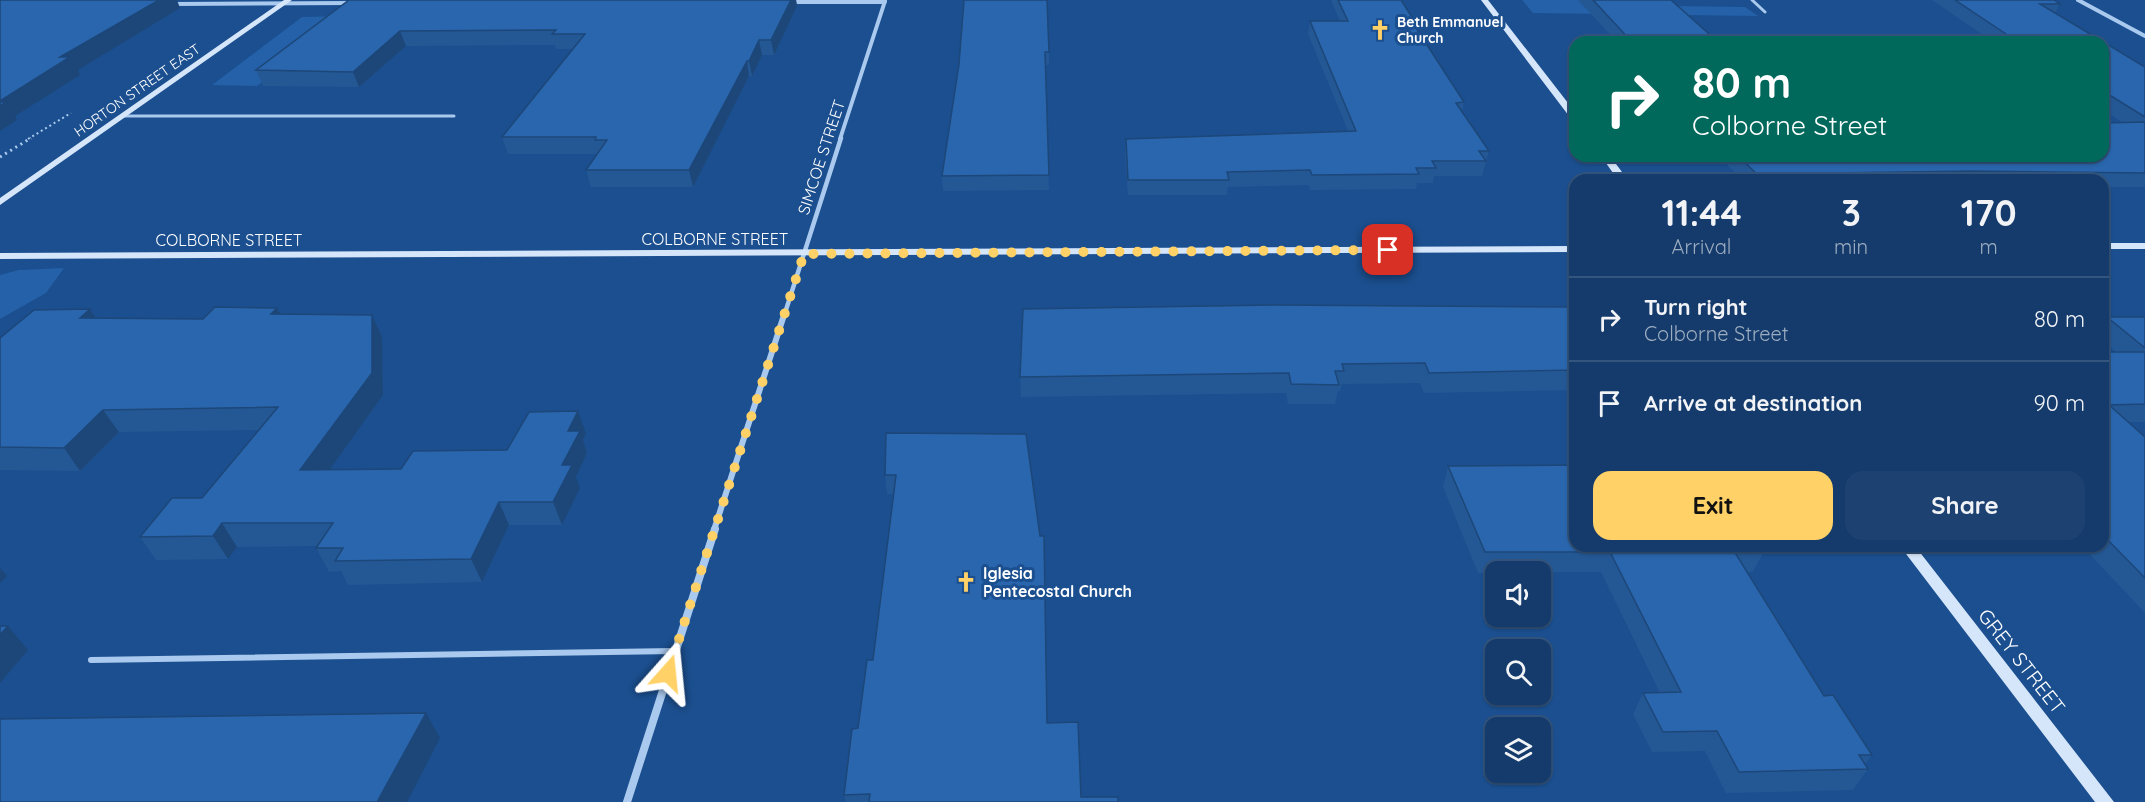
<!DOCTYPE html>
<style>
body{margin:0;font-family:Quicksand,sans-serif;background:#1d4271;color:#f1f3f6;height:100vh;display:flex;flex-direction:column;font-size:22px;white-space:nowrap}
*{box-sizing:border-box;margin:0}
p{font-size:20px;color:#9dadc1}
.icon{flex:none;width:33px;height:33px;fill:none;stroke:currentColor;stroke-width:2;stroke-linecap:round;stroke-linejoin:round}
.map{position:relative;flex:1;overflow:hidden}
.side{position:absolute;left:1569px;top:174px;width:540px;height:378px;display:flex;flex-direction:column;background:#143b6b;border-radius:18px;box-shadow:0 2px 4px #0004,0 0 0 2px #33557e}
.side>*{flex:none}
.top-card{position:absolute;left:1569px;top:36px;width:540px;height:126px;border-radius:18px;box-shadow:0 2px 4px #0004,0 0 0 2px #33557e;background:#00695c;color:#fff;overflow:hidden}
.buttons{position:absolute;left:1485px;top:561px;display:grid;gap:12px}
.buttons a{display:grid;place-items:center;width:66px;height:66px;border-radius:12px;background:#143b6b;box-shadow:0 2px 4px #0004,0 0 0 2px #33557e;font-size:30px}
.pin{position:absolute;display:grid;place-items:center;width:51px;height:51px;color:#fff;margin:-26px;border-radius:12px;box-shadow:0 3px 9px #0006}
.me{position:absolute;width:66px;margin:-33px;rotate:18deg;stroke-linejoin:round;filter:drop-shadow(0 0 4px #0008)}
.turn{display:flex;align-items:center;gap:21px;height:126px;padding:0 24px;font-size:27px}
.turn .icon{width:78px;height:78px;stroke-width:2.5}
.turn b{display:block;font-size:42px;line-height:51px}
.eta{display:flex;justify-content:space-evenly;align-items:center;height:102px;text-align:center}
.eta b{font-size:36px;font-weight:700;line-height:42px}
.button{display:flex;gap:12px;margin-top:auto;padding:12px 24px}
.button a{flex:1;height:69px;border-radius:18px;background:#ffd166;color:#111;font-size:24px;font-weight:700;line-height:69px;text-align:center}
.button a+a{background:#1d4271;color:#f1f3f6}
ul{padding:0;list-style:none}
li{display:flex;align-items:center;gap:18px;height:84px;padding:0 24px;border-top:2px solid #33557e}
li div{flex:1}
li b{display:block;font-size:22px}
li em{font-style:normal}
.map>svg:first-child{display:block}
.green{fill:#2461a8}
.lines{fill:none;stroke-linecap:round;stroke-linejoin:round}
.path-far1{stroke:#a9c9ee;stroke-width:2;stroke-dasharray:2 3;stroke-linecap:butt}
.path{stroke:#a9c9ee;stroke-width:3;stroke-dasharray:2 4;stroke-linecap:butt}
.lane-far1{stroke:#a9c9ee;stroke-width:3}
.lane{stroke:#a9c9ee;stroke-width:6}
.street-far3{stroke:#a9c9ee;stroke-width:4}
.street-far2{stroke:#a9c9ee;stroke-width:4.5}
.street-far1{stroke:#a9c9ee;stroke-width:6}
.street{stroke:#a9c9ee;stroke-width:8}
.secondary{fill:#d6e6fa;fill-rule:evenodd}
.wall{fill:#245895}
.shaded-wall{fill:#1d4779}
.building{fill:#2a66ad;stroke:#1d4779;stroke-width:1.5}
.route{stroke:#ffd166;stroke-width:10;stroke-dasharray:0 18}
.labels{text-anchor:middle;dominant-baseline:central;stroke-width:6;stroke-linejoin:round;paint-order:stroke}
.far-poi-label{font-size:14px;font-weight:bold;fill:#fff;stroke:#1b4f8f;text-anchor:start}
.far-street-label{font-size:14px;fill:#fff;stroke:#1b4f8f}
.street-label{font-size:16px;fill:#fff;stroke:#1b4f8f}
.poi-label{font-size:16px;font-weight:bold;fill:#fff;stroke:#1b4f8f;text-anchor:start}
.near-street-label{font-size:20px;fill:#fff;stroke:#1b4f8f}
</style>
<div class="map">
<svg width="2145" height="802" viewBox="0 0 2145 802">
<rect width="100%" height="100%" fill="#1b4f8f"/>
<!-- green -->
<path class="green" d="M 1522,0 L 1668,0 L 1675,6 L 1745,7 L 1758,16 L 1533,13 Z
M 349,16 L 257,86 L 212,85 L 302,17 Z
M 64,268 L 46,293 L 0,319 L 0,275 L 19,270 Z"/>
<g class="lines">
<!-- path-far1 -->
<path class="path-far1" d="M 28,139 L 71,113"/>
<!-- path -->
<path class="path" d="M 0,157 L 31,138"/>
<!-- lane-far1 -->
<path class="lane-far1" d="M 1752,0 L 1765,12
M 123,116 L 454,116"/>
<!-- lane -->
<path class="lane" d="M 91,660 L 675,651"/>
<!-- street-far3 -->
<path class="street-far3" d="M 2078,0 L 2145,36
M 790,2 L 885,2
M 172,4 L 350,3
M 840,139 L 885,1"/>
<!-- street-far2 -->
<path class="street-far2" d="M 785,313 L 841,138"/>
<!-- street-far1 -->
<path class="street-far1" d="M 714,530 L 785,312"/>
<!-- street -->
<path class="street" d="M 627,802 L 715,529"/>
<!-- secondary -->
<path class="secondary" d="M 284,0 L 292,0 L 0,205 L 0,198 Z
M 1481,0 L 1488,0 L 1575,112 L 1575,121 L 1572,120 Z
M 1601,156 L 1610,156 L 1628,180 L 1618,180 Z
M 2103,243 L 2145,243 L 2145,249 L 2103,249 Z
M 1575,246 L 1575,252 L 0,259 L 0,253 Z
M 1900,546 L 1915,546 L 2114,802 L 2095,802 Z"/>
</g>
<!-- wall -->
<path class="wall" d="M 349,0 L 796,0 L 797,6 L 774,55 L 762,55 L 752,76 L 749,76 L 693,187 L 591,187 L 586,170 L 597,154 L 508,154 L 502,137 L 573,49 L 556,49 L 555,45 L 406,46 L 359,87 L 263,86 L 256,70 Z
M 964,0 L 1049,52 L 1049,65 L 1045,65 L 1049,190 L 943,191 L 942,176 L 959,64 Z
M 1331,0 L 1401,0 L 1417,25 L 1416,29 L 1464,102 L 1462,112 L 1489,151 L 1482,176 L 1434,176 L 1433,183 L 1417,183 L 1416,189 L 1310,190 L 1308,185 L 1228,187 L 1227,195 L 1128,195 L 1125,154 L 1126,139 L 1348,131 L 1308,34 L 1310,21 L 1340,21 Z
M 1578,0 L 1671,0 L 1718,42 L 1617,42 Z
M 1932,0 L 2054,0 L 2060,4 L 2055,13 L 2145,67 L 2145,187 L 2103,187 L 2103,180 L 1743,180 L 1718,156 L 2103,156 L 2123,123 L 2103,109 L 2103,42 L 1993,42 Z
M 1575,307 L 1575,390 L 1424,393 L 1420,383 L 1342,384 L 1340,391 L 1338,391 L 1335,404 L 1288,404 L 1286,393 L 1021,397 L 1020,377 Z
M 277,308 L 280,314 L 372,315 L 382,337 L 383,395 L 330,469 L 401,469 L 507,450 L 586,434 L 583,440 L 587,453 L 576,477 L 580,488 L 562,525 L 509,525 L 482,582 L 348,585 L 341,571 L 329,572 L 316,548 L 317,546 L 237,547 L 228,559 L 156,560 L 140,537 L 202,498 L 259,430 L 119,432 L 80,471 L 0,470 L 0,338 L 95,318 L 203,319 Z
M 2107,317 L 2145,317 L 2145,422 L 2128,422 L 2145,437 L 2145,613 L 2082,546 L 2103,546 L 2103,352 L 2116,352 L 2103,341 L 2103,322 Z
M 886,433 L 1047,723 L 1081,797 L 1118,802 L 846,802 L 844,795 L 873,660 L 894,494 L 887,494 L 885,475 Z
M 1448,466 L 1764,551 L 1753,572 L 1747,572 L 1824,696 L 1872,755 L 1865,764 L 1868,769 L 1853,790 L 1726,793 L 1705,751 L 1652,752 L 1633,714 L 1643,693 L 1660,693 L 1601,572 L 1496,572 L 1496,573 L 1478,573 L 1443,487 Z"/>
<!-- shaded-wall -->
<path class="shaded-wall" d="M 159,0 L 177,0 L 180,8 L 78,70 L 80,75 L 15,116 L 17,120 L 0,131 L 0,101 L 60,57 Z
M 791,0 L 796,0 L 797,6 L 774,55 L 771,40 Z
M 400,31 L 406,46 L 359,87 L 353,72 Z
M 759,40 L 762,55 L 752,76 L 749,61 Z
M 747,61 L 749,76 L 693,187 L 689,170 Z
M 277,308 L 288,329 L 271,314 Z
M 90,309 L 103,331 L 80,318 Z
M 372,315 L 382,337 L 383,395 L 313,493 L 300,470 Z
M 103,410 L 119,432 L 80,471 L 64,448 Z
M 578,411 L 586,434 L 583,440 L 587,453 L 576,477 L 580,488 L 562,525 L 553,502 L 562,465 L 568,431 Z
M 499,502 L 509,525 L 482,582 L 471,559 Z
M 222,523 L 237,547 L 228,559 L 213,536 Z
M 0,568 L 7,576 L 0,583 Z
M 8,626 L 28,650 L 0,683 L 0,635 Z
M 426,713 L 440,738 L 407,802 L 377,802 Z"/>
<!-- building -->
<path class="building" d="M 0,0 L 159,0 L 60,57 L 70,57 L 0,101 Z
M 349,0 L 791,0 L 771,40 L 759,40 L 749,61 L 747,61 L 689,170 L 586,170 L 607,140 L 595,140 L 596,137 L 502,137 L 585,34 L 552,34 L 556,30 L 400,31 L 353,72 L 256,70 Z
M 964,0 L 1047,0 L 1049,52 L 1045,52 L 1049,175 L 942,176 L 959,64 Z
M 1338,0 L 1401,0 L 1417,25 L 1414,25 L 1464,102 L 1456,103 L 1489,151 L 1479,151 L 1486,161 L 1432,161 L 1436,168 L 1416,168 L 1419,174 L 1312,175 L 1310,170 L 1227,172 L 1229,180 L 1128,180 L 1126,139 L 1356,131 L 1310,21 L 1348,21 Z
M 1593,0 L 1671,0 L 1718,42 L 1632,42 Z
M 1955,0 L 2054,0 L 2060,4 L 2040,4 L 2145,67 L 2145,117 L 2103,91 L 2103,42 L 2018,42 Z
M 0,102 L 6,102 L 0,106 Z
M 2145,122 L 2145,173 L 1973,171 L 1757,174 L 1738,156 L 2103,156 L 2103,123 Z
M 1274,305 L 1575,307 L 1575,370 L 1429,373 L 1425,363 L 1342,364 L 1344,371 L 1335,371 L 1339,385 L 1291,384 L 1289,373 L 1020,377 L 1023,309 Z
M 215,307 L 277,308 L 271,314 L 372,315 L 372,373 L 300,470 L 401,469 L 413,451 L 507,450 L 529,412 L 578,411 L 568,431 L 580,431 L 562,465 L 572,465 L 553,502 L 499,502 L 471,559 L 335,561 L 343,548 L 316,548 L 333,523 L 222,523 L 213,536 L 140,537 L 172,498 L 202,498 L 278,407 L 103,410 L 64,448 L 0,447 L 0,338 L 34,310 L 90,309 L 80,318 L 203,319 Z
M 2107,317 L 2145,317 L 2145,348 Z
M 2103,352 L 2145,352 L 2145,404 L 2109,405 L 2145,437 L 2145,578 L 2103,535 Z
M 886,433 L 1026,434 L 1040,536 L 1044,536 L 1047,723 L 1078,722 L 1081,797 L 1118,797 L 1118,802 L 869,802 L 870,794 L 844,795 L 852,729 L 858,728 L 867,660 L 873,660 L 896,475 L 885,475 Z
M 1575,465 L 1575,546 L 1761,546 L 1764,551 L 1734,551 L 1824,696 L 1833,695 L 1872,755 L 1859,755 L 1868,769 L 1739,772 L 1717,731 L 1663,732 L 1643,693 L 1681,692 L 1610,552 L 1485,552 L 1448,466 Z
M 0,626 L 8,626 L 0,635 Z
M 426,713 L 377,802 L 0,802 L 0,719 Z"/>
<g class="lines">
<!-- route -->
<path class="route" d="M 668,673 L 804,254 L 1388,250"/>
</g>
<!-- icons -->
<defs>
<g id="church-bare" transform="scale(1.62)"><path d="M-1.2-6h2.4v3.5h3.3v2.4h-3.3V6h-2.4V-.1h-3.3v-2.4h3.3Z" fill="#ffd166" stroke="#1b4f8f" stroke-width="2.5" paint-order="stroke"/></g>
</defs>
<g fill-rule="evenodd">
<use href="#church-bare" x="1380" y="30"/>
<use href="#church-bare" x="966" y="582"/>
</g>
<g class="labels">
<!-- far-poi labels -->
<g class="far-poi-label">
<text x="1397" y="22">Beth Emmanuel<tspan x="1397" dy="16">Church</tspan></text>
</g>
<!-- far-street labels -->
<g class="far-street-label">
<text transform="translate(137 90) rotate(-35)">HORTON STREET EAST</text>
</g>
<!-- street labels -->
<g class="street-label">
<text transform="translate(821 157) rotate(-72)">SIMCOE STREET</text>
<text x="715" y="239">COLBORNE STREET</text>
<text x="229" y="240">COLBORNE STREET</text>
</g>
<!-- poi labels -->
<g class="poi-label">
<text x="983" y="573">Iglesia<tspan x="983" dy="18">Pentecostal Church</tspan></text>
</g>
<!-- near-street labels -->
<g class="near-street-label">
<text transform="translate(2022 661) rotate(52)">GREY STREET</text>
</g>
</g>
</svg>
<div class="buttons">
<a><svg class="icon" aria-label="sound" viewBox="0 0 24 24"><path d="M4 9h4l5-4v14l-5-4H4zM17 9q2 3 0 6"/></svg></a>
<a><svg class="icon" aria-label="search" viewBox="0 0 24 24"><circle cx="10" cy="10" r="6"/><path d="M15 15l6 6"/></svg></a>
<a><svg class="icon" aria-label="layers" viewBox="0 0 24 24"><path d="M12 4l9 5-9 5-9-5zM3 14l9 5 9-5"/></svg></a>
</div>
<div class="pin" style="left:1388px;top:250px;background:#d93025"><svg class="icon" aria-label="arrive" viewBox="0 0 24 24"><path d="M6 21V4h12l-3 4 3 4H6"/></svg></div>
<svg class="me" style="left:668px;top:673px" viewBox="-20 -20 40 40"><path d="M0-17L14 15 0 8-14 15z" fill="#ffd166" stroke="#fff" stroke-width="4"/></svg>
<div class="top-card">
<div class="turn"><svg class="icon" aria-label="right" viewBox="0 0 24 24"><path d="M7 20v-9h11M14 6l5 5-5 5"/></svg><div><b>80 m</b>Colborne Street</div></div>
</div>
<section class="side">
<div class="eta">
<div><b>11:44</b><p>Arrival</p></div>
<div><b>3</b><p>min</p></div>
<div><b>170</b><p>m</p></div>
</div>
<ul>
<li><svg class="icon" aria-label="right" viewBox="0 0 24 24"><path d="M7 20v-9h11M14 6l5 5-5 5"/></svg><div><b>Turn right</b><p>Colborne Street</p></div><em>80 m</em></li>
<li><svg class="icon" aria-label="arrive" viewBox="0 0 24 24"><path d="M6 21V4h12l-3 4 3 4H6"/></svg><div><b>Arrive at destination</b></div><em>90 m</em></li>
</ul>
<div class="button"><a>Exit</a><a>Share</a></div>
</section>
</div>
